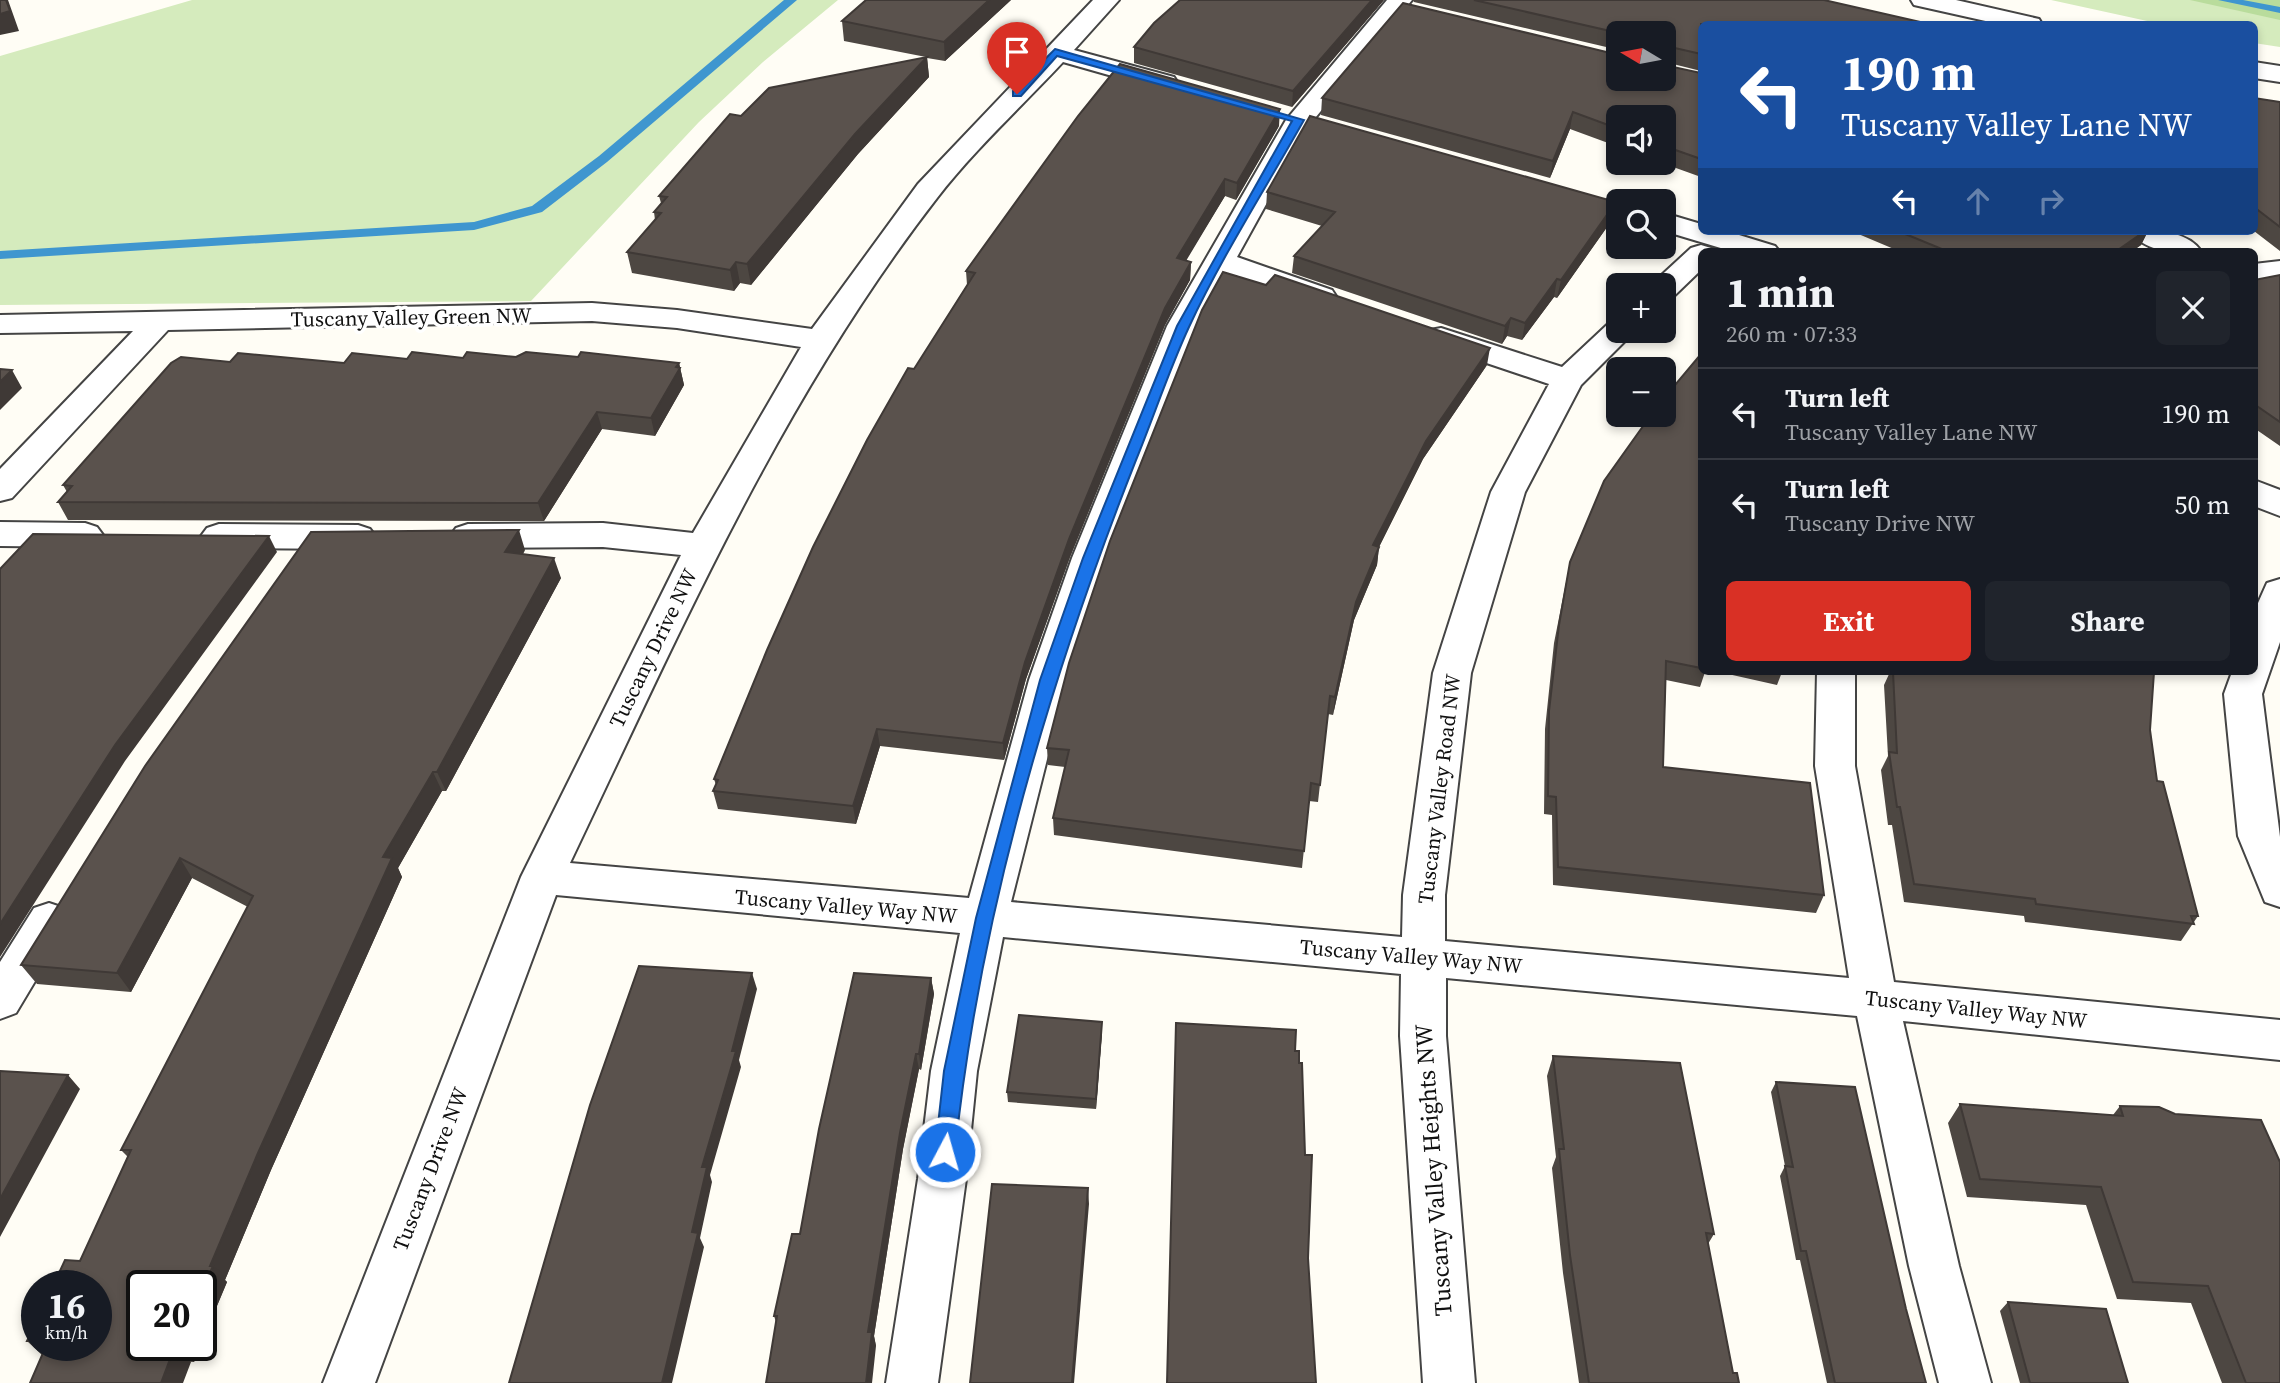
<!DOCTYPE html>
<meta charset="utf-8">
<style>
body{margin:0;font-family:"Source Serif 4",serif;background:#20242c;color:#f1f3f6;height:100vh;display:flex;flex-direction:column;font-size:26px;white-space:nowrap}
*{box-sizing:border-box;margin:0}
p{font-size:23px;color:#9ea1a6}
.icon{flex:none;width:38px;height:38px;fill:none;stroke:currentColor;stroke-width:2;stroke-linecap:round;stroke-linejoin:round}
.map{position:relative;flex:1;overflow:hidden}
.drawer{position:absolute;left:1698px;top:248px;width:560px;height:427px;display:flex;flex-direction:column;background:#171b24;border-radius:10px;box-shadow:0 4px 10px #0003}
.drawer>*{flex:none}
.hud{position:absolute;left:1698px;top:21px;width:560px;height:214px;border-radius:10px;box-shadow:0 4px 10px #0003;background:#1a4fa0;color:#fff;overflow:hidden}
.needle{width:46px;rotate:280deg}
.tools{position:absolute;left:1606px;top:21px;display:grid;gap:14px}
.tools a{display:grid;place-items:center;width:70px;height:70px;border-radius:10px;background:#171b24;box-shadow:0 4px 10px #0003;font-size:35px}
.speed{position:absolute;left:21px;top:1270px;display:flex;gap:14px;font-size:35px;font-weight:700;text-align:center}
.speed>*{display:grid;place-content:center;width:91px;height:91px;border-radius:50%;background:#171b24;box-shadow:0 4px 10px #0003;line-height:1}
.speed small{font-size:18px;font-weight:400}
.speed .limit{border:4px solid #111;border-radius:10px;background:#fff;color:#111}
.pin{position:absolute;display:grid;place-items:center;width:60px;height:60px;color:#fff;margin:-72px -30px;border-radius:50% 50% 50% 0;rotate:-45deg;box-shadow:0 0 7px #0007}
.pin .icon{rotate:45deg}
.me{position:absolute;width:77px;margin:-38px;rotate:6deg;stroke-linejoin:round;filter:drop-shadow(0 0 5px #0008)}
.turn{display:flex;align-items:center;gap:24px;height:147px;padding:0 28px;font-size:32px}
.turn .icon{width:91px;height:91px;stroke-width:2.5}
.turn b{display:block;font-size:49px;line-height:60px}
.lanes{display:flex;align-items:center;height:66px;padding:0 28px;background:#0003;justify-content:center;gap:35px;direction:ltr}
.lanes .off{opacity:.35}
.round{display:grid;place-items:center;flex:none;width:74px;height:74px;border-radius:10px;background:#20242c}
.head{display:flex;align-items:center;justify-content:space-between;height:119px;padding:0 28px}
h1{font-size:42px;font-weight:700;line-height:52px}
.action{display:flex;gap:14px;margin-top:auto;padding:14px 28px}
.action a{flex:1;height:80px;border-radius:10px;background:#d93025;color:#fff;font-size:28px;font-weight:700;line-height:80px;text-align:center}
.action a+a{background:#20242c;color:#f1f3f6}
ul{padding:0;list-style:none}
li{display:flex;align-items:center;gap:21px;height:91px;padding:0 28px;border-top:2px solid #363941}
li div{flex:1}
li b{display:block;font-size:26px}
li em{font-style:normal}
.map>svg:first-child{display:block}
.green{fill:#d5ebbd}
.forest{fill:#b9dc9c}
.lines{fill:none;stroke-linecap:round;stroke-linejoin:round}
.stream{fill:#3f96cf;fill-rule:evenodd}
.minor-casing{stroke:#444;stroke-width:4}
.minor{fill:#fff;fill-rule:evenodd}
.wall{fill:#4d4742}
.shaded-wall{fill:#3f3936}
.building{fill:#5a524d;stroke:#3f3936;stroke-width:2}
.route{fill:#1a73e8;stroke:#114b97;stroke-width:2}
.labels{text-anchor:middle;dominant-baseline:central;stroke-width:7;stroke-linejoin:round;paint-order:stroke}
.street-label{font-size:21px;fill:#111;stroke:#fff}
.near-street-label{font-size:24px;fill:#111;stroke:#fff}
</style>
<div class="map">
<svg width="2280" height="1383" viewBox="0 0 2280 1383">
<rect width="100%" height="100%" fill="#fffdf5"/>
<!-- green -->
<path class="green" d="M 192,0 L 838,0 L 763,62 L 699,122 L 531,301 L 0,305 L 0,56 Z
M 2051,0 L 2280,0 L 2280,47 L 2254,43 L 2254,24 L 2161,24 Z"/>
<!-- forest -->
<path class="forest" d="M 2190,0 L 2280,0 L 2280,20 Z"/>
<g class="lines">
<!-- stream -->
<path class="stream" d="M 784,0 L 797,0 L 607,162 L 542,212 L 474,230 L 0,259 L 0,251 L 474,222 L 532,206 L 599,156 Z
M 2218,0 L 2243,0 L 2280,7 L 2280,13 Z"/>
<!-- minor casing -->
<g class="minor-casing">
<path id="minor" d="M 1093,0 L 1119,0 L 1074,50 L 1174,77 L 1178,83 L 1174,89 L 1165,91 L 1063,62 C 1021,107 974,150 937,198 C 781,399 679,634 570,863 L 969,898 L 1029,680 L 1072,558 L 1167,326 L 1286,120 L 1387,0 L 1412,0 L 1311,123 L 1237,257 L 1332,290 L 1336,296 L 1332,302 L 1321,305 L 1228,274 L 1199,326 L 1108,558 L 1067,680 L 1011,902 L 1402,937 L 1403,895 L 1433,673 L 1491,492 L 1549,384 L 1430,344 L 1425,337 L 1430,330 L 1441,328 L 1562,367 L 1608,324 L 1619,322 L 1619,331 L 1635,331 L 1581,385 L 1525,492 L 1471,673 L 1445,895 L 1445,941 L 1849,978 L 1815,766 L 1817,672 L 1855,672 L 1855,766 L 1894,982 L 2280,1020 L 2280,1060 L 1903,1021 L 1959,1266 L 1991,1383 L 1939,1383 L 1909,1266 L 1857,1016 L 1446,978 L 1446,1036 L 1475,1383 L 1423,1383 L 1400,1036 L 1401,974 L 1003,937 L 977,1071 L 966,1179 L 938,1383 L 886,1383 L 918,1179 L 931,1071 L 960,933 L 556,895 L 375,1383 L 323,1383 L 521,877 L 681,555 L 603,547 L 468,548 L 456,544 L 450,536 L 456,528 L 468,524 L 603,523 L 693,533 L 801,347 L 677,328 L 592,321 L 168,330 L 12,498 L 0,501 L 0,469 L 133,331 L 0,333 L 0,315 L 592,303 L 677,310 L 812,329 L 918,184 Z
M 1911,0 L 1956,0 L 2039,19 L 2042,24 L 1999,24 L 1914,5 Z
M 2254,62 L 2280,66 L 2280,82 L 2254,78 Z
M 1664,213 L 1701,224 L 1701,231 L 1726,231 L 1775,246 L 1780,252 L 1734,252 L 1664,231 Z
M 2130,231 C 2155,231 2186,229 2202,252 C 2177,252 2146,254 2130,231 Z
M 1701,245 L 1711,248 L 1714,252 L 1701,252 L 1701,270 L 1675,295 L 1664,298 L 1664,285 L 1651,285 L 1653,283 L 1691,248 Z
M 2280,261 L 2280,279 L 2254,282 L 2254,264 Z
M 2254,480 L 2280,490 L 2280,516 L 2254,506 Z
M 0,522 L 85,523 L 97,527 L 103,535 L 97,543 L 85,547 L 0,546 Z
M 219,524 L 358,525 L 370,529 L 376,537 L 370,545 L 358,549 L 219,548 L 207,544 L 201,536 L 207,528 Z
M 2280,579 L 2280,642 L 2262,694 L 2280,837 L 2280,907 L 2265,902 L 2238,836 L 2224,694 L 2232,672 L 2254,672 L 2254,612 L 2267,583 Z
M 49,903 L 64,908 L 71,921 L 16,1013 L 0,1019 L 0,962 L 34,908 Z"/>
</g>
<!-- minor -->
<use href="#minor" class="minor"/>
</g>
<!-- wall -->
<path class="wall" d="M 1011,0 L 945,61 L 927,58 L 929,77 L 858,154 L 751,285 L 740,283 L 734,291 L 632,273 L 627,252 L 655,220 L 654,212 L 661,203 L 659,196 L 741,116 L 926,57 L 844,41 L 842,21 Z
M 1384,0 L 1292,107 L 1134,63 L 1134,47 Z
M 1413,0 L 1824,0 L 1701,24 L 1701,71 L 1665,62 L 1664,64 L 1664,33 L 1619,33 L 1619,50 L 1414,2 Z
M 1701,73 L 1701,177 L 1662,163 L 1664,163 L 1664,117 L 1619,117 L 1619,147 L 1570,129 L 1550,178 L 1321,115 L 1322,98 Z
M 2254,98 L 2280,102 L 2280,251 L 2254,231 Z
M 1279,126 L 1236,200 L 1225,196 L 1185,261 L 1191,262 L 1190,280 L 1165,325 L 1070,557 L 1026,679 L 1004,760 L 880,746 L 856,824 L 718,809 L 713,791 L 716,785 L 714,779 L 914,369 L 967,285 L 966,271 Z
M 1267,192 L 1612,220 L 1557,298 L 1554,297 L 1522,340 L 1507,336 L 1502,344 L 1292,273 L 1294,256 L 1322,226 L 1266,209 Z
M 1856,231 L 2148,231 L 2141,245 L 2131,252 L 1901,252 L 1856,233 Z
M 2280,275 L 2280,446 L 2254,428 L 2254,280 Z
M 1701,354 L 1701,672 L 1705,672 L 1700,687 L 1666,680 L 1663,767 L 1824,895 L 1816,913 L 1553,885 L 1552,815 L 1544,814 L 1545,729 L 1554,643 L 1570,562 Z
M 516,357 L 578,357 L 679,363 L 684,385 L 655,436 L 602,429 L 544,521 L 68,520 L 58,502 L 67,492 L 63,485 L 230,362 L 344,363 L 407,359 Z
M 1487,365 L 1423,459 L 1379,547 L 1377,565 L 1354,620 L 1333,715 L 1328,714 L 1318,802 L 1309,801 L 1302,868 L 1054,835 L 1053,818 L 1065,767 L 1048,765 L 1047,748 Z
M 525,550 L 523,554 L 561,578 L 446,791 L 442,791 L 398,868 L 402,877 L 271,1170 L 225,1280 L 227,1282 L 201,1344 L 201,1286 L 201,1346 L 194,1362 L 42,1355 L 27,1341 L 37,1320 L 37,1346 L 96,1346 L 80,1261 L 128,1157 L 121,1150 L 248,907 L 192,878 L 131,992 L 37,984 L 21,965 Z
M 1719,672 L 1782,672 L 1777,685 Z
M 1890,672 L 2154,672 L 2150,730 L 2157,781 L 2198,916 L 2181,941 L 2025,922 L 2024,916 L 1904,902 L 1892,825 L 1888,825 L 1881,770 L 1888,756 L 1884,685 Z
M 931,978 L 934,994 L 921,1070 L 919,1069 L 903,1149 L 874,1336 L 876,1346 L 776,1322 L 774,1316 L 800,1234 Z
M 1102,1032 L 1096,1109 L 1008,1102 L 1007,1092 Z
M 1553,1056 L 1714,1234 L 1708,1244 L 1733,1373 L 1739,1383 L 1579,1383 L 1563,1273 L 1552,1168 L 1556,1157 L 1547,1076 Z
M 1776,1082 L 1906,1309 L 1926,1383 L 1827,1383 L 1800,1260 L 1796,1260 L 1780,1176 L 1785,1166 L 1771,1092 Z
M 1960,1104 L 2113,1115 L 2120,1106 L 2280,1383 L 2222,1383 L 2191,1303 L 2117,1299 L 2086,1205 L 1967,1197 L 1948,1123 Z
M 2008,1302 L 2128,1383 L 2020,1383 L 2000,1311 Z"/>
<!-- shaded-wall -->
<path class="shaded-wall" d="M 6,0 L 8,0 L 19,31 L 0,35 L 0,14 Z
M 989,0 L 1011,0 L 945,61 L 944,42 Z
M 1372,0 L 1384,0 L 1292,107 L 1293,91 Z
M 927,57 L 929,77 L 858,154 L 751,285 L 747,264 L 855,134 Z
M 1280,109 L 1279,126 L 1236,200 L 1237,183 Z
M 1573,112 L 1570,129 L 1550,178 L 1553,161 Z
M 1225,179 L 1225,196 L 1177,276 L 1177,258 Z
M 1616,202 L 1612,220 L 1557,298 L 1561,280 Z
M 2145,231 L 2148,231 L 2141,245 L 2131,252 L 2115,252 Z
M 736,262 L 740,283 L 734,291 L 730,270 Z
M 1191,262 L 1190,280 L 1165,325 L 1070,557 L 1026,679 L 1004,760 L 1003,743 L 1025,662 L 1069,539 L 1165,308 Z
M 1557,279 L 1554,297 L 1522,340 L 1525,323 Z
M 1511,318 L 1507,336 L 1502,344 L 1505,326 Z
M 1490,348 L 1487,365 L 1423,459 L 1371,563 L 1373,545 L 1426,441 Z
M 679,363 L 684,385 L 655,436 L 651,418 Z
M 12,370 L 22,388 L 0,410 L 0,382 Z
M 597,412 L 602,429 L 544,521 L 538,503 Z
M 519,530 L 525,550 L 512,572 L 505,552 Z
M 269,536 L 277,552 L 125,761 L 0,957 L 0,924 L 115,745 Z
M 1379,547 L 1377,565 L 1354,620 L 1333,715 L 1335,697 L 1356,602 Z
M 554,558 L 561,578 L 446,791 L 437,772 Z
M 877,729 L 880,746 L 856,824 L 853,806 Z
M 433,772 L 442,791 L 398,868 L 402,877 L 271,1170 L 225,1280 L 227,1282 L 201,1344 L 201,1293 L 210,1266 L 383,857 Z
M 180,858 L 192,878 L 131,992 L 117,973 Z
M 752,973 L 757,989 L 739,1060 L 741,1067 L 710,1175 L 712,1182 L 700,1238 L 704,1247 L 672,1383 L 662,1383 L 692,1232 L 702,1167 Z
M 931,978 L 934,994 L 921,1070 L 919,1054 Z
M 1102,1022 L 1102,1032 L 1096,1109 L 1096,1099 Z
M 916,1054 L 919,1069 L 903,1149 L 874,1336 L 876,1346 L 872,1383 L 866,1383 L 868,1332 L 900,1133 Z
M 68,1075 L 80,1089 L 0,1237 L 0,1199 Z
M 1088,1188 L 1089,1204 L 1074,1383 L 1072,1383 Z
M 175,1346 L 191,1362 L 183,1383 L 161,1383 Z
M 179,1346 L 201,1346 L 194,1362 L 178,1347 Z"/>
<!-- building -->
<path class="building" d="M 0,0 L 6,0 L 10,11 L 0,14 Z
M 866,0 L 989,0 L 944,42 L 842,21 Z
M 1180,0 L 1372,0 L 1293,91 L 1134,47 L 1154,23 Z
M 1474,0 L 1824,0 L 1929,24 L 1701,24 L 1701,54 L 1666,46 L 1664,61 L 1664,33 L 1619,33 Z
M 1403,3 L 1619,55 L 1619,79 L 1664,79 L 1664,65 L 1701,73 L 1701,159 L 1664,146 L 1664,117 L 1619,117 L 1619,129 L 1573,112 L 1553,161 L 1322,98 Z
M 927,57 L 855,134 L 747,264 L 736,262 L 730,270 L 627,252 L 661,213 L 654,212 L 667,197 L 659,196 L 730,114 L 741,116 L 769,88 Z
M 1120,64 L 1280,109 L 1237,183 L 1225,179 L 1177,258 L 1191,262 L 1165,308 L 1069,539 L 1025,662 L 1003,743 L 877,729 L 853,806 L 713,791 L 718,780 L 714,779 L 767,650 L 813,547 L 867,440 L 908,368 L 914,369 L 975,273 L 966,271 L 1078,116 Z
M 2254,98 L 2280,102 L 2280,227 L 2254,207 Z
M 1310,116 L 1616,202 L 1561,280 L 1557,279 L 1525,323 L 1511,318 L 1505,326 L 1294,256 L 1335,212 L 1267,192 Z
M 1898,231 L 2145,231 L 2115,252 L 1949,252 Z
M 1223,272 L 1266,285 L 1275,275 L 1490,348 L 1426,441 L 1373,545 L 1379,547 L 1356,602 L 1335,697 L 1330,696 L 1320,785 L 1311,783 L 1304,851 L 1053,818 L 1069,750 L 1047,748 L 1069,663 L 1110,541 L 1202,310 Z
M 2280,275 L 2280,422 L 2254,404 L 2254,280 Z
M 412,352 L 463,358 L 467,352 L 516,357 L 526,352 L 578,357 L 581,352 L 679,363 L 676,367 L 680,368 L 651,418 L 597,412 L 538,503 L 58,502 L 72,486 L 63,485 L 171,363 L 181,357 L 230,362 L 238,353 L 344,363 L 352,353 L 407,359 Z
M 1701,354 L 1701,668 L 1666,661 L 1663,767 L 1810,783 L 1824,895 L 1558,867 L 1556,797 L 1548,796 L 1549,711 L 1559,625 L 1570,562 L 1604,481 L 1651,415 L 1664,415 L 1664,398 Z
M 0,369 L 12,370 L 0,382 Z
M 519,530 L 505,552 L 554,558 L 437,772 L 433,772 L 383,857 L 392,858 L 258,1153 L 210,1266 L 213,1266 L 201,1293 L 201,1286 L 142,1286 L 142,1346 L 179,1346 L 175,1346 L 161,1383 L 30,1383 L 46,1346 L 96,1346 L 96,1286 L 53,1286 L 65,1260 L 80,1261 L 131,1150 L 121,1150 L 253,896 L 180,858 L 117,973 L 21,965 L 145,766 L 311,532 Z
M 33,534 L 269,536 L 115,745 L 0,924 L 0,569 Z
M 1893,672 L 2154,672 L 2150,730 L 2157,781 L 2163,782 L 2198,916 L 2191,916 L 2194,924 L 2036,904 L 2035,899 L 1914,884 L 1900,807 L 1897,807 L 1889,752 L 1897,753 Z
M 639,966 L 752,973 L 732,1051 L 736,1051 L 702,1167 L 707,1167 L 692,1232 L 698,1233 L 662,1383 L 509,1383 L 590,1105 Z
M 854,973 L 931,978 L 919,1054 L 916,1054 L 900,1133 L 868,1332 L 872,1332 L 866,1383 L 766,1383 L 777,1316 L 774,1316 L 792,1234 L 800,1234 L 819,1129 Z
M 1019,1015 L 1102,1022 L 1096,1099 L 1007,1092 Z
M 1176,1023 L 1296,1030 L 1295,1051 L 1299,1051 L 1299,1063 L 1302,1063 L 1305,1155 L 1312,1155 L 1308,1258 L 1316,1383 L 1167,1383 Z
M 1553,1056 L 1680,1063 L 1714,1234 L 1706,1233 L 1733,1373 L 1737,1373 L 1739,1383 L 1589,1383 L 1570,1255 L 1559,1149 L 1564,1149 Z
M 0,1071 L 68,1075 L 0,1199 Z
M 1776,1082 L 1855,1087 L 1906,1309 L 1926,1383 L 1835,1383 L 1806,1251 L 1801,1251 L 1785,1166 L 1793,1167 Z
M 1960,1104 L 2123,1116 L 2120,1106 L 2159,1107 L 2175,1114 L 2261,1120 L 2280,1162 L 2280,1383 L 2246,1383 L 2208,1286 L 2133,1282 L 2101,1187 L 1980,1179 Z
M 992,1184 L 1088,1188 L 1072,1383 L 970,1383 Z
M 2008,1302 L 2106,1309 L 2128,1383 L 2030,1383 Z
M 37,1320 L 37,1341 L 27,1341 Z"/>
<!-- route -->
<path class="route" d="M 1055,49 L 1304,120 C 1267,186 1221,258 1189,327 C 1169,370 1154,416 1136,460 C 1050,678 979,918 955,1152 L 952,1158 L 945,1161 L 938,1158 L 935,1152 L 944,1071 L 976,918 L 1040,680 L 1083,558 L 1177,326 L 1292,121 L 1057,56 L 1021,96 L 1013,96 L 1013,91 Z"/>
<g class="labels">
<!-- street labels -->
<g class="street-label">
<text transform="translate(411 317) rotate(-1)">Tuscany Valley Green NW</text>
<text transform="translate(653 648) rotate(-64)">Tuscany Drive NW</text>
<text transform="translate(1439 789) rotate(-83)">Tuscany Valley Road NW</text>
<text transform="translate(846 906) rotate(5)">Tuscany Valley Way NW</text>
<text transform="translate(1411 956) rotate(5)">Tuscany Valley Way NW</text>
<text transform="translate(1976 1009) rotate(6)">Tuscany Valley Way NW</text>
<text transform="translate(430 1169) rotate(-69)">Tuscany Drive NW</text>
</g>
<!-- near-street labels -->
<g class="near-street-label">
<text transform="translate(1433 1170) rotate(-94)">Tuscany Valley Heights NW</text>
</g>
</g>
</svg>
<div class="tools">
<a><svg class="needle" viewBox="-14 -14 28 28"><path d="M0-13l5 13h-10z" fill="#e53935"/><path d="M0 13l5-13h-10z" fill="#9ea1a6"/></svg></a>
<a><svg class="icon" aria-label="sound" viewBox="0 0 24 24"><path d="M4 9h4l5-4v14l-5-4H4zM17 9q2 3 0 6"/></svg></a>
<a><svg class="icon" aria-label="search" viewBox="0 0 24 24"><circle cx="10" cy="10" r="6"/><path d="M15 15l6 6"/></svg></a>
<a>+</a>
<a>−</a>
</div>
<div class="speed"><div>16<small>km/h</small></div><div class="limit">20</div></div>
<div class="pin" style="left:1017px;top:94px;background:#d93025"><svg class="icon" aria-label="arrive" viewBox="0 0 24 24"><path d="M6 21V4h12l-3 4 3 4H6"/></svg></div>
<svg class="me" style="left:945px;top:1152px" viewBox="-20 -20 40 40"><circle r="17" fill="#1a73e8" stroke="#fff" stroke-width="3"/><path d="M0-11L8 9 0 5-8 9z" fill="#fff"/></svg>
<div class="hud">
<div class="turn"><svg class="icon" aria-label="left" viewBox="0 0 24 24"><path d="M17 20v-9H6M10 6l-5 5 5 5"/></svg><div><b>190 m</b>Tuscany Valley Lane NW</div></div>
<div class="lanes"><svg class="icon" aria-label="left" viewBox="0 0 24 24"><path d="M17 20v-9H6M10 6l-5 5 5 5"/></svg><svg class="icon off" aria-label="ahead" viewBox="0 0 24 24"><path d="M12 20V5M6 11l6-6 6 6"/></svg><svg class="icon off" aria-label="right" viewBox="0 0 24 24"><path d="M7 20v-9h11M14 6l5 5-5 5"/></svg></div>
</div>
<section class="drawer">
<div class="head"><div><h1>1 min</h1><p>260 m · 07:33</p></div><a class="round"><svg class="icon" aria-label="close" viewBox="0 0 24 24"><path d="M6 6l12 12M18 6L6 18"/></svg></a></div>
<ul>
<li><svg class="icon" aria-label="left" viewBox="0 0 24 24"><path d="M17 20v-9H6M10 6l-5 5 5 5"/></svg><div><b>Turn left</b><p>Tuscany Valley Lane NW</p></div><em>190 m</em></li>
<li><svg class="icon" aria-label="left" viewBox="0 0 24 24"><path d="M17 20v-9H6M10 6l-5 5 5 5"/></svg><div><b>Turn left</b><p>Tuscany Drive NW</p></div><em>50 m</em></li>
</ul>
<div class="action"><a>Exit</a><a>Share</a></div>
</section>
</div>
